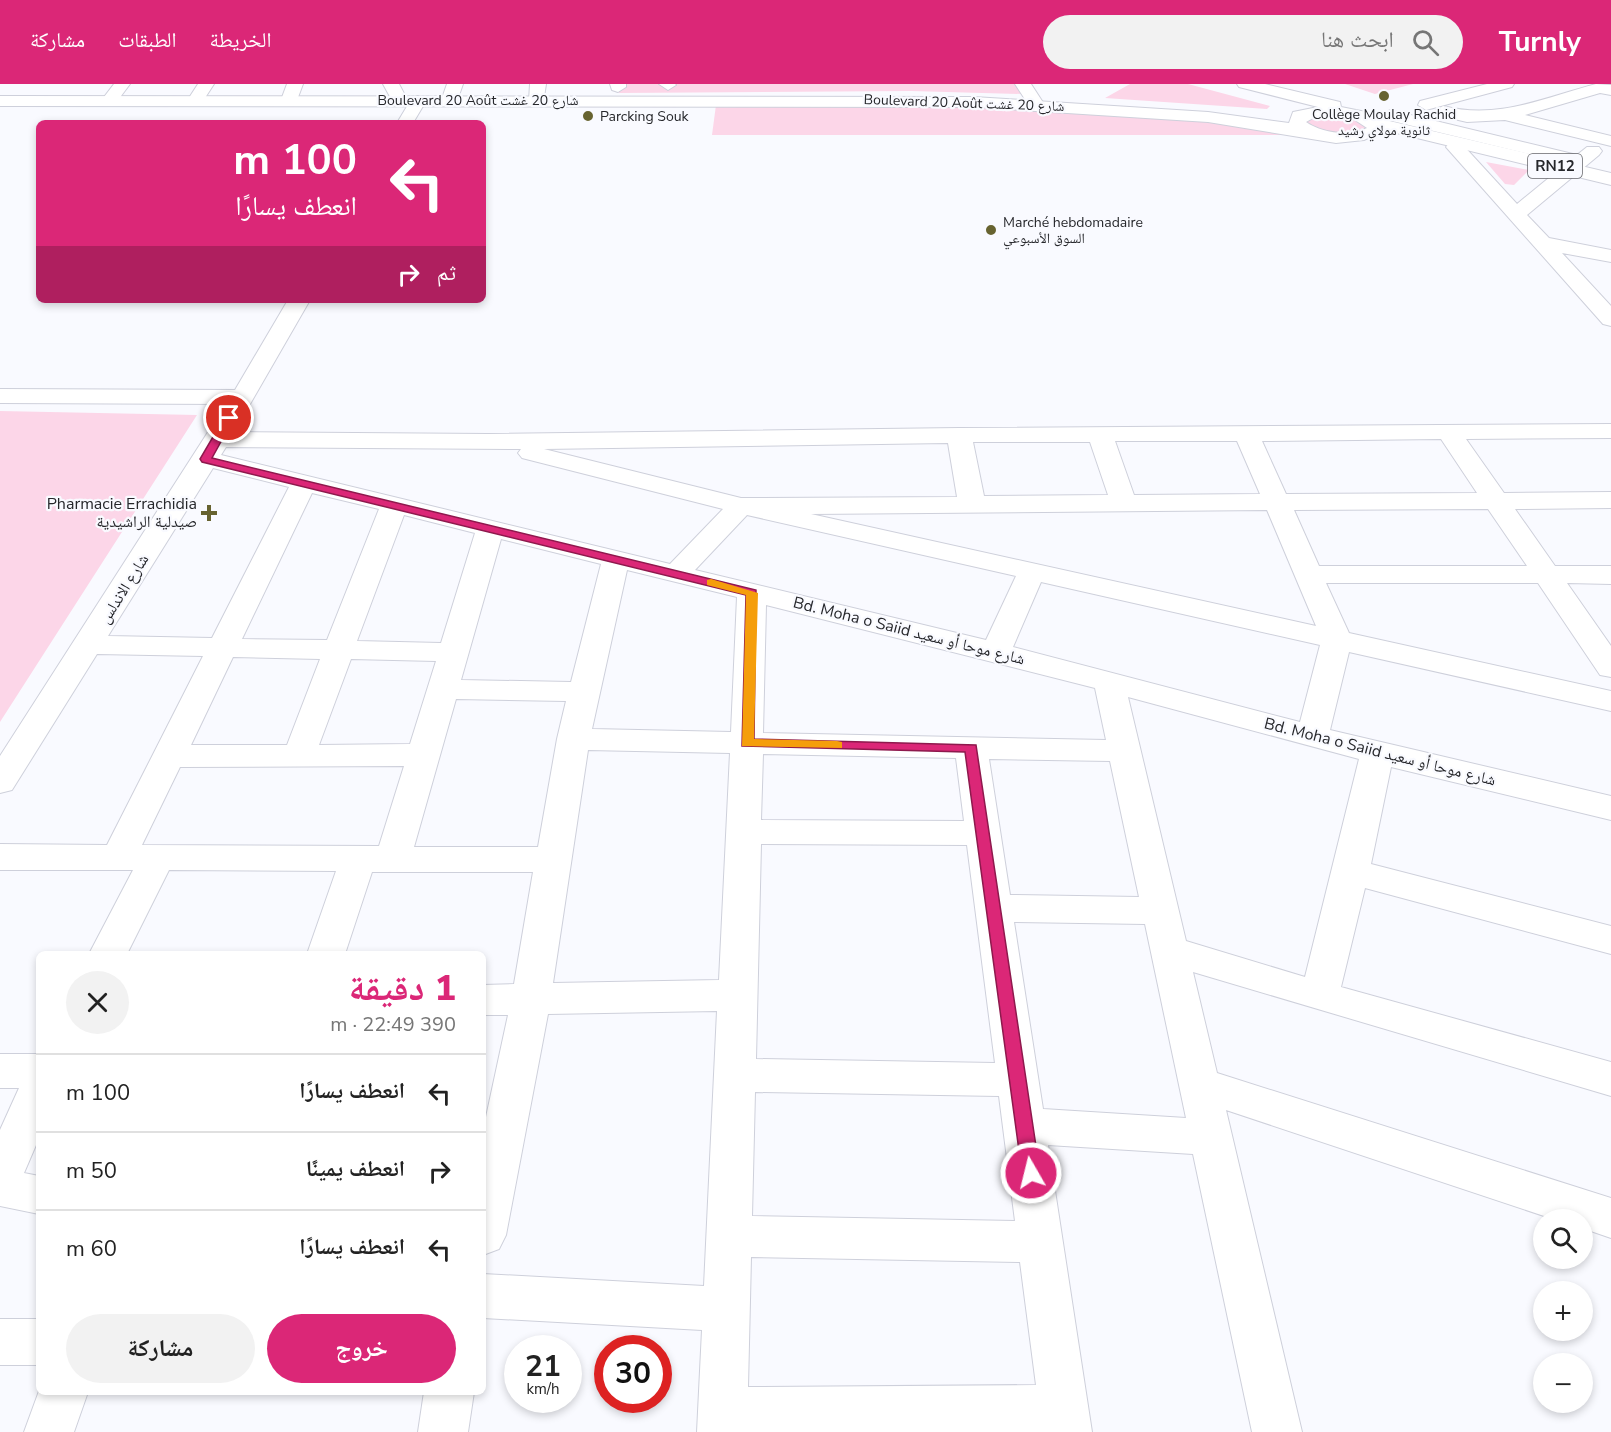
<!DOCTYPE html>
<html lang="ar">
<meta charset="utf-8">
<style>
body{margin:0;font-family:"Nunito Sans","Noto Naskh Arabic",sans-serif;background:#f2f2f2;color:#222;direction:rtl;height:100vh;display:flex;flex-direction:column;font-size:22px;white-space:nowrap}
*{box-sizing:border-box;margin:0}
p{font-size:20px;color:#767676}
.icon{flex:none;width:33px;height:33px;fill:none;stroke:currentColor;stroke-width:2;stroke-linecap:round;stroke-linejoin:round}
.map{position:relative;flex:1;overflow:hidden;direction:ltr}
.sheet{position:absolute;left:36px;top:867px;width:450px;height:444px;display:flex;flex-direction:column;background:#fff;border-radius:9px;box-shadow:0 3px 9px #0003;direction:rtl}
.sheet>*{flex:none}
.top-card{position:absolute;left:36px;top:36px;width:450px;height:183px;border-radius:9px;box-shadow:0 3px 9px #0003;direction:rtl;background:#db2777;color:#fff;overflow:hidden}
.buttons{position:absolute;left:1533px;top:1125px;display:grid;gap:12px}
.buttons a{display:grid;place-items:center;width:60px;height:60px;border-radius:50%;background:#fff;box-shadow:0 3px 9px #0003;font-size:30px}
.speed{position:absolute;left:504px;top:1251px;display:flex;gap:12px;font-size:30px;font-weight:700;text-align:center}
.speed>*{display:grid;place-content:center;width:78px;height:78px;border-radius:50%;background:#fff;box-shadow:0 3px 9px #0003;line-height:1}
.speed small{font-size:15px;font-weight:400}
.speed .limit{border:9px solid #d22;background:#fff;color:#111}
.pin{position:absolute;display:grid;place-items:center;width:51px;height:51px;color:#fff;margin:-26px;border:3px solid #fff;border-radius:50%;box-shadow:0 2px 6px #0007}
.me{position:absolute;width:66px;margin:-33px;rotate:352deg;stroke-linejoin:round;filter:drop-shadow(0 0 4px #0008)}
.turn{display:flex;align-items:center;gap:21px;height:126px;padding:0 30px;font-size:27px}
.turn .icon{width:78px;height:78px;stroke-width:2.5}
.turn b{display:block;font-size:42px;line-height:51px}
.then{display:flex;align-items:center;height:57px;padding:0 30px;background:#0003;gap:12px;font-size:22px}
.round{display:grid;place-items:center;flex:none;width:63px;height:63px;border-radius:32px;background:#f2f2f2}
.overview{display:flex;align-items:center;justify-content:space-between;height:102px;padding:0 30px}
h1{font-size:36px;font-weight:800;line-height:45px;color:#db2777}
.cta{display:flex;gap:12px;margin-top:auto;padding:12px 30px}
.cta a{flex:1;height:69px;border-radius:36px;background:#db2777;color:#fff;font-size:24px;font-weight:800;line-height:69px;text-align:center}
.cta a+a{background:#f2f2f2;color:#222}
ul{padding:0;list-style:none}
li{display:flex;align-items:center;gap:18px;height:78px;padding:0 30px;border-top:2px solid #e0e0e0}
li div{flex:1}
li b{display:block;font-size:22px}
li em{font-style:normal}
header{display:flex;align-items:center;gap:36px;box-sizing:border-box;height:84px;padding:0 30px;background:#db2777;color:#fff}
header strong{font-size:28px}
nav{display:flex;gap:33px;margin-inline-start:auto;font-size:21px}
.search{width:420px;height:54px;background:#f2f2f2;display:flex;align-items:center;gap:15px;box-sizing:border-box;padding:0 21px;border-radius:33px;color:#767676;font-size:22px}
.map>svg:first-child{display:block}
.green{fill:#fcd6e8}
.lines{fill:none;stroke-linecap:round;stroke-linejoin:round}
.minor-casing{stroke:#ced0db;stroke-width:2}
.major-casing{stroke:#ced0db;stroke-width:2}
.minor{fill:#fff;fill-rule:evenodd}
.major{fill:#fff;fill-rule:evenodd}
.route{fill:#db2777;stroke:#8e194d;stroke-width:1.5}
.slow{fill:#f59e0b}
.poi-dot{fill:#676330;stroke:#f9faff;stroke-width:2}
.labels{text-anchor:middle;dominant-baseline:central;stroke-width:4.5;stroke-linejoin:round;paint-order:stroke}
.far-street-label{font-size:14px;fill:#26272b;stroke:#f9faff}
.far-poi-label{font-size:14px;fill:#26272b;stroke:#f9faff;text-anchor:start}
.shield{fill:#f9faff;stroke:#65666b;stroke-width:1.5}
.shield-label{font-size:15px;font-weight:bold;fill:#26272b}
.poi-label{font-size:16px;fill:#26272b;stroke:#f9faff;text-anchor:end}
.street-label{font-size:16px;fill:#26272b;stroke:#f9faff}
</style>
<header>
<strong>Turnly</strong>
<div class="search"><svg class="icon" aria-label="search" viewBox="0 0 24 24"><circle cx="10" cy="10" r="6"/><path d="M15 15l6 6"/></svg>ابحث هنا</div>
<nav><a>الخريطة</a><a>الطبقات</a><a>مشاركة</a></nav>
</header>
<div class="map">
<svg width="1611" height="1348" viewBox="0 0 1611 1348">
<rect width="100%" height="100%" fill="#f9faff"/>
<!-- green -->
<path class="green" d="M 619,0 L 1016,0 L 1022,10 L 911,7 L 619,9 Z
M 1130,0 L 1188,0 L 1270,22 L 1267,25 L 1105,14 Z
M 1345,0 L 1413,0 L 1375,10 Z
M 716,21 L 1010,24 L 1204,36 L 1289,51 L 712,51 Z
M 1318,31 L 1352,33 L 1367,41 L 1366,44 C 1349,55 1324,48 1306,40 L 1306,37 Z
M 1486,78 L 1529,86 L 1514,101 L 1505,100 Z
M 0,327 L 197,331 L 0,638 Z"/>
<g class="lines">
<!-- minor casing -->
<g class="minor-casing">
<path id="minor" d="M 114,0 L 130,0 L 115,20 L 103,20 L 101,17 Z
M 198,0 L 214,0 L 201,20 L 189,20 L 187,17 Z
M 287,0 L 303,0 L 297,16 L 289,21 L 281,16 Z
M 383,0 L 399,0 L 408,17 L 406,20 L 394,20 Z
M 447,0 L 463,0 L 457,17 L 449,22 L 441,17 Z
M 530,0 L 546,0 L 543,20 L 531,20 L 529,17 Z
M 610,0 L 626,0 L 626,3 L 618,8 L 612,6 Z
M 659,0 L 675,0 L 676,1 L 668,6 Z
M 1015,0 L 1031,0 L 1044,20 L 1042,23 L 1030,23 Z
M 1487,0 L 1514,0 L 1512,3 L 1426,26 L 1418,21 L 1420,17 Z
M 1596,0 L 1611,1 L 1611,11 L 1600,9 L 1525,31 L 1611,52 L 1611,62 L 1505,36 L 1467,38 L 1437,31 L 1435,27 L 1443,22 C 1498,36 1543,14 1596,0 Z
M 418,12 L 426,17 L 413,39 L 397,39 L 412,14 Z
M 1390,26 L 1577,71 L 1587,63 L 1599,63 L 1602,67 L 1599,71 L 1527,131 L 1549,154 L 1611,166 L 1611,178 L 1562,169 L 1611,222 L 1611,242 L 1603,240 L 1446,63 L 1449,59 L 1461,59 L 1517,120 L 1567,79 L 1384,35 L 1382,31 Z
M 288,216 L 310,216 L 234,348 L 488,350 L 959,344 L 1611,340 L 1611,354 L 1466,355 L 1504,409 L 1611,408 L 1611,424 L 1515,425 L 1555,482 L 1611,482 L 1611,500 L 1567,499 L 1611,562 L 1611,593 L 1600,591 L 1538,499 L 1326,499 L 1349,549 L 1611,607 L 1611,627 L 1349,568 L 1330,646 L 1611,712 L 1611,736 L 1391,683 L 1371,780 L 1611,842 L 1611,870 L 1365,804 L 1341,903 L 1611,978 L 1611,1012 L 1193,888 L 1217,989 L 1611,1114 L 1611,1154 L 1582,1144 L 1582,1136 L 1556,1136 L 1226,1026 L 1302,1348 L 1252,1348 L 1193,1070 L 1048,1061 L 1092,1348 L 697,1348 L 702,1246 L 483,1234 L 483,1190 L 704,1202 L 717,927 L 548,930 L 506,1151 L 499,1165 L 483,1171 L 483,1047 L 508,931 L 483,931 L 483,901 L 514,900 L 533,788 L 372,788 L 345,870 L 307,870 L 336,787 L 169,786 L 127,870 L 89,870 L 133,786 L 0,786 L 0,760 L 107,761 L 203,572 L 97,570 L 12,706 L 0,709 L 0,672 L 226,320 L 0,319 L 0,305 L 235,306 ZM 1441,355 L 1477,409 L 1286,410 L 1262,357 ZM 1115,357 L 1237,357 L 1260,410 L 1134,411 ZM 973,358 L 1090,358 L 1108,411 L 984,412 ZM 948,359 L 957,413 L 741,414 L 544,365 ZM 226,363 L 521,365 L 518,369 L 522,374 L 723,425 L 670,480 L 221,371 ZM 213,384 L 289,403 L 212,554 L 108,552 ZM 312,409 L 379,425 L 327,556 L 242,555 ZM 1488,425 L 1527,482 L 1319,482 L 1294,426 ZM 1267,426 L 1316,542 L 811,430 ZM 404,431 L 475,449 L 441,559 L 357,557 ZM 747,431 L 1016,492 L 986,556 L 695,486 ZM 501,455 L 601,480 L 571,598 L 461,596 ZM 627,486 L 737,513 L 731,648 L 592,645 ZM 1041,498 L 1320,561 L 1300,638 L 1013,563 ZM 766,521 L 1095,604 L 1106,656 L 763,649 ZM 233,573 L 320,575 L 287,661 L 191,661 ZM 351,575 L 436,577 L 410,660 L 319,661 ZM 1128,613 L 1359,675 L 1305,893 L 1186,857 ZM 456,615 L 566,617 L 557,655 L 538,763 L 414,763 ZM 588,666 L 730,669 L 719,896 L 553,899 ZM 763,670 L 956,674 L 964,737 L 761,736 ZM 989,675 L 1110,677 L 1139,813 L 1010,811 ZM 404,682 L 379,762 L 142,761 L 180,683 ZM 761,760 L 967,761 L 995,979 L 756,975 ZM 1014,838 L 1145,840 L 1186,1034 L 1043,1025 ZM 755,1008 L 999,1012 L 1015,1137 L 752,1132 ZM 751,1173 L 1020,1178 L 1036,1301 L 748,1303 Z
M 0,970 L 39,970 L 39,1054 L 24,1089 L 39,1092 L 39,1130 L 0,1122 L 0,1046 L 19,1004 L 0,1004 Z
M 0,1235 L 39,1235 L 39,1281 L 0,1281 Z
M 39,1307 L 88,1308 L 74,1348 L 24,1348 Z
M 424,1308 L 474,1308 L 468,1348 L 418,1348 Z"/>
</g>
<!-- major casing -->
<g class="major-casing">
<path id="major" d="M 1237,0 L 1265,0 L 1340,18 L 1341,23 L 1366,28 L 1381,35 L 1611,89 L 1611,101 L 1384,46 L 1364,56 L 1336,59 L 1208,38 L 974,23 L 0,22 L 0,12 L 974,13 L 1208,28 L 1289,39 L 1293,28 L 1318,23 L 1239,3 ZM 1334,32 L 1355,36 L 1367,44 C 1349,53 1322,49 1306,38 L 1315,33 Z"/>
</g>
<!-- minor -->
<use href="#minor" class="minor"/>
<!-- major -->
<use href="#major" class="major"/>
</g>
<!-- route -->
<path class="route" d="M 229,331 L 234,334 L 212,374 L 756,506 L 754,655 L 976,661 L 1040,1089 L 1037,1094 L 1031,1096 L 1025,1094 L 1022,1089 L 965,668 L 742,662 L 746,511 L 202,378 L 200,375 L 224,334 Z"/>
<!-- slow -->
<path class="slow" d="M 711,495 L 758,509 L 754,655 L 837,657 L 842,658 L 842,664 L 742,662 L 746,511 L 707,501 L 707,496 Z"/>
<!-- markers -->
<g class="poi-dot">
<circle cx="1384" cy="12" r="6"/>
<circle cx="588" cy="32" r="6"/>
<circle cx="991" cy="146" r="6"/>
<path d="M206 420h6v6h6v6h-6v6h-6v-6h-6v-6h6z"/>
</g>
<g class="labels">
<!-- far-street labels -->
<g class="far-street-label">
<text x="478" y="16">Boulevard 20 Août شارع 20 غشت</text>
<text transform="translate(964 19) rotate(2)">Boulevard 20 Août شارع 20 غشت</text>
</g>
<!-- far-poi labels -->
<g class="far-poi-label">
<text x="1384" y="30" text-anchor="middle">Collège Moulay Rachid<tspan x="1384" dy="16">ثانوية مولاي رشيد</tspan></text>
<text x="600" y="32">Parcking Souk</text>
<text x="1003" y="138">Marché hebdomadaire<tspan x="1003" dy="16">السوق الأسبوعي</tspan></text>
</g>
<!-- shield labels -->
<rect class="shield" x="1528" y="70" width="54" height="24" rx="4.5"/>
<g class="shield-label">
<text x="1555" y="82">RN12</text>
</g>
<!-- poi labels -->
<g class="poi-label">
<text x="197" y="420">Pharmacie Errachidia<tspan x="197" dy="18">صيدلية الراشيدية</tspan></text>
</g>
<!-- street labels -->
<g class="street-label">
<text transform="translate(124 505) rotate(-58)">شارع الاندلس</text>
<text transform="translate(909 547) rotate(14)">Bd. Moha o Saiid شارع موحا أو سعيد</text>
<text transform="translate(1380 668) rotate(14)">Bd. Moha o Saiid شارع موحا أو سعيد</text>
</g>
</g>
</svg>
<div class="buttons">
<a><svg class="icon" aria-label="search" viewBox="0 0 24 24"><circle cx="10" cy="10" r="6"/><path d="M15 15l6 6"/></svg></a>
<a>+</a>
<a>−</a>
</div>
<div class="speed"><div>21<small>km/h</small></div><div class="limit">30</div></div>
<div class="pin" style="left:229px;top:334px;background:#d93025"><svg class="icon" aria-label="arrive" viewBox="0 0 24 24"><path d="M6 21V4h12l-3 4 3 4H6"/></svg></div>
<svg class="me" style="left:1031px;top:1089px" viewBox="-20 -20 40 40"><circle r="17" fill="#db2777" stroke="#fff" stroke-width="3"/><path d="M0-11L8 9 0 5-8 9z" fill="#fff"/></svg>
<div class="top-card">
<div class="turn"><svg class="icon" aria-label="left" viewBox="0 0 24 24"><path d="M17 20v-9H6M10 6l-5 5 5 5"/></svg><div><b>100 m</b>انعطف يسارًا</div></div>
<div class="then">ثم<svg class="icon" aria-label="right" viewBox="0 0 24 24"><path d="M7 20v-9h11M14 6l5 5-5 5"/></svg></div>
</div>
<section class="sheet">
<div class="overview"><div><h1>1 دقيقة</h1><p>390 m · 22:49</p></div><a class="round"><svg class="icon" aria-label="close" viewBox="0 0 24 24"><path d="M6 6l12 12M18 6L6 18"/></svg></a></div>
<ul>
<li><svg class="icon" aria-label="left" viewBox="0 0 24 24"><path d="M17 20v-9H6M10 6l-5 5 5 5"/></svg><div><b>انعطف يسارًا</b></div><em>100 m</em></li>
<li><svg class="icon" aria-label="right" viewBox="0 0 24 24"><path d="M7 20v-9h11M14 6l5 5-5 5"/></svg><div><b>انعطف يمينًا</b></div><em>50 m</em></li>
<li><svg class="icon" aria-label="left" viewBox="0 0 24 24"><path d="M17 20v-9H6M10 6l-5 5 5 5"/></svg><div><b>انعطف يسارًا</b></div><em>60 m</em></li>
</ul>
<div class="cta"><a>خروج</a><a>مشاركة</a></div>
</section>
</div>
